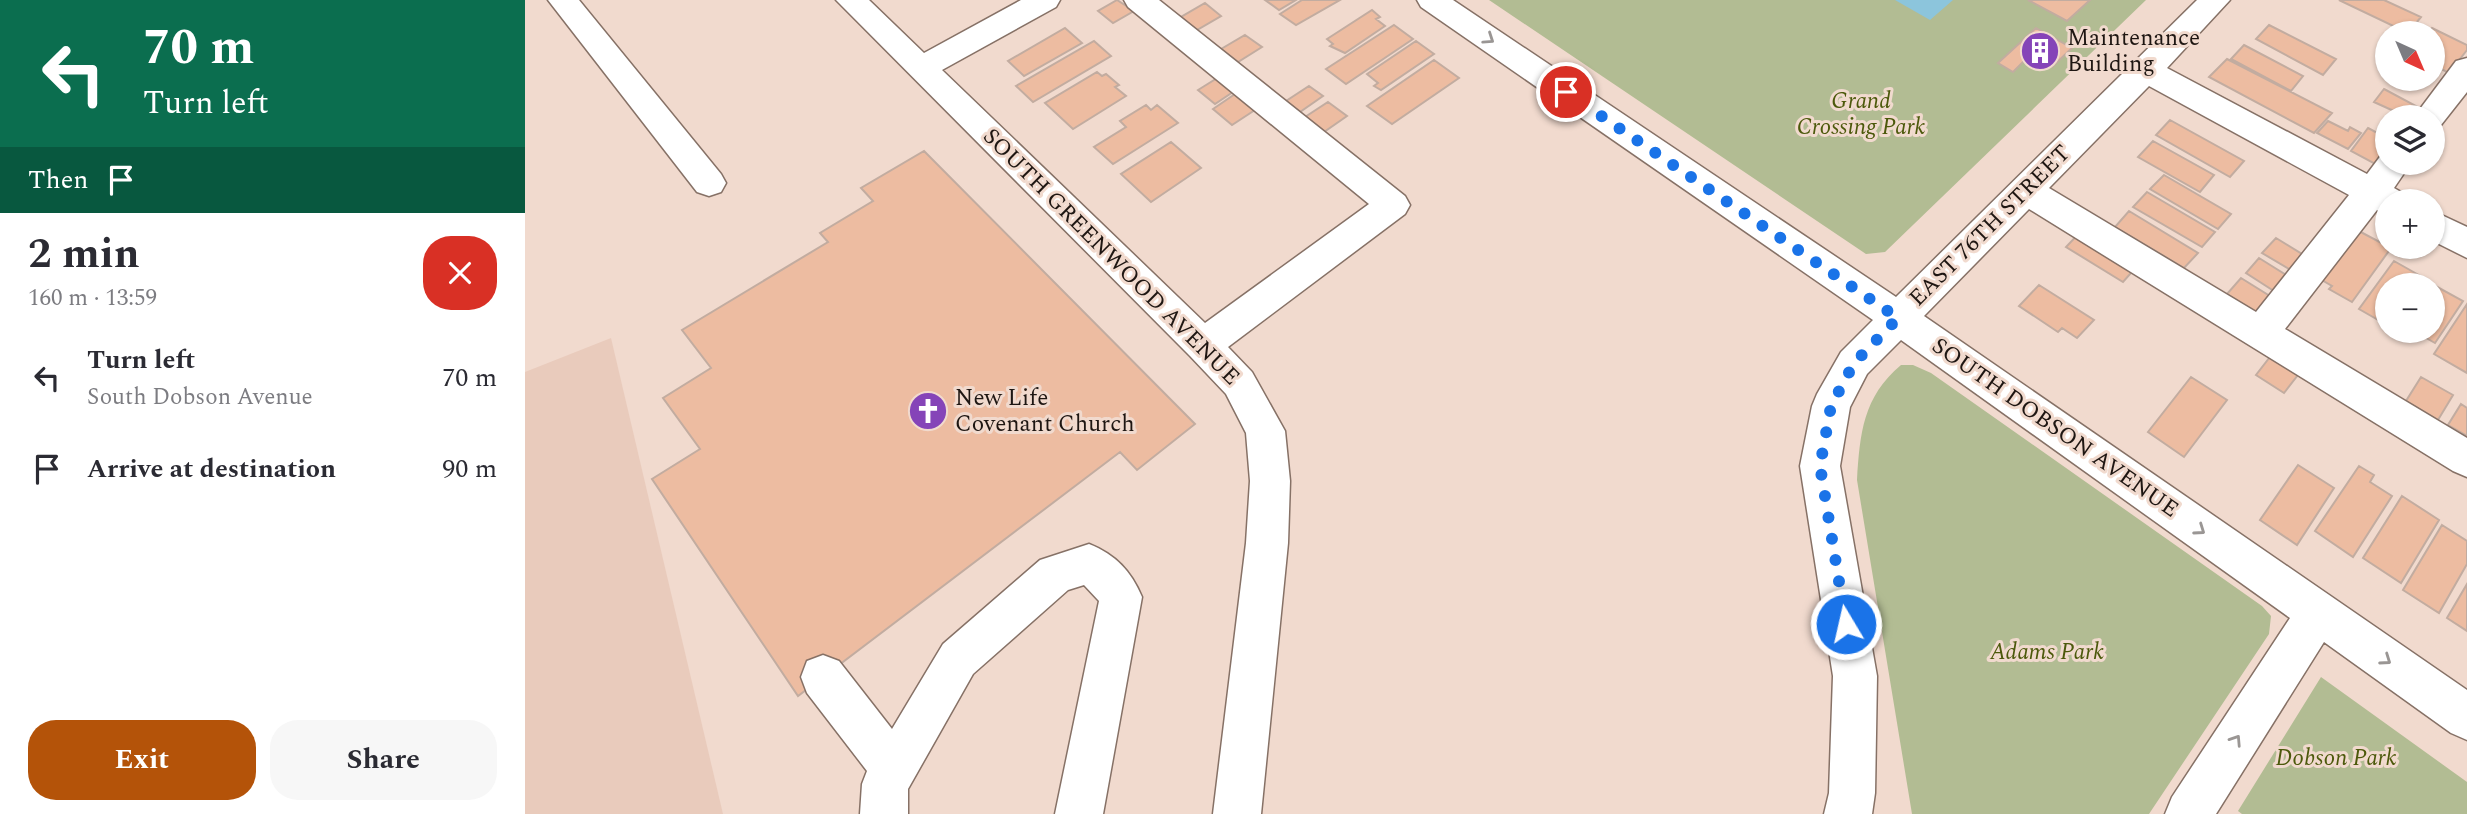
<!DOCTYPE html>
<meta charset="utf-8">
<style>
body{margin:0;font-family:Spectral,serif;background:#f7f7f7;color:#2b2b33;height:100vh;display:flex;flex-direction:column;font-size:26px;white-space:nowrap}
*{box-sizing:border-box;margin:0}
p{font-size:23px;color:#7c7c81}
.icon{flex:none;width:38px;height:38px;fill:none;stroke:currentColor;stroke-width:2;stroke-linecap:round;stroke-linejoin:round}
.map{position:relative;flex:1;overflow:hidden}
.details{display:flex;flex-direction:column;background:#fff;width:525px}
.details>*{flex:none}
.guide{background:#0b6e4f;color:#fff;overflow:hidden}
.needle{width:46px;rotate:136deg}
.fabs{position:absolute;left:1850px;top:21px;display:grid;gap:14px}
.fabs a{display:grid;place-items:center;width:70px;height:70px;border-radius:50%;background:#fff;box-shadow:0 2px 5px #0004;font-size:35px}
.pin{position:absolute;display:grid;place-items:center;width:60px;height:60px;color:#fff;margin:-30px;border:4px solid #fff;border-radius:50%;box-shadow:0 2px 7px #0007}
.me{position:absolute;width:77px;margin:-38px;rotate:351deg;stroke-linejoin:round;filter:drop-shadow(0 0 5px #0008)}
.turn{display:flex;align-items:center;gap:24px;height:147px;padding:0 28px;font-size:32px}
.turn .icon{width:91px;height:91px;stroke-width:2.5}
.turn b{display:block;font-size:49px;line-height:60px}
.then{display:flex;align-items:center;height:66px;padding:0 28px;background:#0003;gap:14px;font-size:26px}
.round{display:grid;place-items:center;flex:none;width:74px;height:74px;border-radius:28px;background:#f7f7f7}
.head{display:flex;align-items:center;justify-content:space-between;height:119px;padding:0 28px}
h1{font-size:42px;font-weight:700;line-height:52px}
.action{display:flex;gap:14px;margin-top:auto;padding:14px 28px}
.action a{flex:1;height:80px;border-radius:28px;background:#b45309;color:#fff;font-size:28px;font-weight:700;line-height:80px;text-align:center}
.action a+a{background:#f7f7f7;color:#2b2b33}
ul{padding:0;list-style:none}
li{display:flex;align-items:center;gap:21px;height:91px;padding:0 28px}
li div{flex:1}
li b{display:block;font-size:26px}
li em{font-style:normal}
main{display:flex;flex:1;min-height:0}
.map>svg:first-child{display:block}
.built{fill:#e9cbbc}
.green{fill:#b2bc93}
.water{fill:#8cc5dc}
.building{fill:#edbca1;stroke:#c2aca0;stroke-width:2}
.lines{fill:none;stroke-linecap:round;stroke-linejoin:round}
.minor-casing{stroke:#867166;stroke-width:3}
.minor{fill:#fff;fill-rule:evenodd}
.oneway{stroke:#9a9694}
.route{stroke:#1a73e8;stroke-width:12;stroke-dasharray:0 21.6}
.labels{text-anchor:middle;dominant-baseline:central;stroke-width:6;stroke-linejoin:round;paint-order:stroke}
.poi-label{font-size:23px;fill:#1e1612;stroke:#f1dace;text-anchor:start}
.park-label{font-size:23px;font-style:italic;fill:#4c590b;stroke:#f1dace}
.street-label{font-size:23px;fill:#1e1612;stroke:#f1dace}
</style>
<main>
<section class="details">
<div class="guide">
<div class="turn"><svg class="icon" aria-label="left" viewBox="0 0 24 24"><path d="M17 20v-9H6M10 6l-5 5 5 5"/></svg><div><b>70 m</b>Turn left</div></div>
<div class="then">Then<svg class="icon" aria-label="arrive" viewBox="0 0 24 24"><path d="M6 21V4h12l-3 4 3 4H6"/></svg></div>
</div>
<div class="head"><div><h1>2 min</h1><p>160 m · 13:59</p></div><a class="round" style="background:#d93025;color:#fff"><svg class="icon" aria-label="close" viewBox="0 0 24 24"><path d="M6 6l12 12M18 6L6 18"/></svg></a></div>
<ul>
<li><svg class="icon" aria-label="left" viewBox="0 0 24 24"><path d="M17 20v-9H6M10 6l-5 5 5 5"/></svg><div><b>Turn left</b><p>South Dobson Avenue</p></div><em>70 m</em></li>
<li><svg class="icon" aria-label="arrive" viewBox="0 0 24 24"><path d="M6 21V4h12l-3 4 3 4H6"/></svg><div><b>Arrive at destination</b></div><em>90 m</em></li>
</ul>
<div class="action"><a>Exit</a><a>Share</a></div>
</section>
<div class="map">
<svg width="1942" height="814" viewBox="0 0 1942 814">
<rect width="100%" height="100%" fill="#f1dace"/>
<!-- built -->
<path class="built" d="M 86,338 L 198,814 L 0,814 L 0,372 Z"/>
<!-- green -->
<path class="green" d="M 964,0 L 1621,0 L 1360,252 L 1341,254 Z
M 1376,365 L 1388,365 L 1406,373 L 1737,606 L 1746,616 L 1744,634 L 1624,814 L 1387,814 L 1332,480 C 1335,433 1338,397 1376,365 Z
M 1796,677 L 1942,782 L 1942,814 L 1717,814 L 1713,811 Z"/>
<!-- water -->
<path class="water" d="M 1370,0 L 1428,0 L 1405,20 Z"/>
<!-- building -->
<path class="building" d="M 592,0 L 609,11 L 588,23 L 573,11 Z
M 740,0 L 771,0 L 754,10 Z
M 777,0 L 815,0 L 771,25 L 755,14 Z
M 1503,0 L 1565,0 L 1542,21 Z
M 1814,0 L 1859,0 L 1896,17 L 1883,33 Z
M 680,3 L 696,16 L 672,30 L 656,17 Z
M 847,10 L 855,17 L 851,19 L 860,26 L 820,53 L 805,46 L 808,44 L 802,39 Z
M 869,25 L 888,39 L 821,84 L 801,69 Z
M 1744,25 L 1811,59 L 1798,75 L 1731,39 Z
M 540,28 L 557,43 L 499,76 L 483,61 Z
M 1511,28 L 1547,48 L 1527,67 L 1505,55 L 1488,72 L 1473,63 Z
M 1907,28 L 1942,45 L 1942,50 L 1924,73 L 1908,65 L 1908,33 L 1902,33 Z
M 720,35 L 737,47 L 713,62 L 696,49 Z
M 569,41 L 586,56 L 508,102 L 491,86 Z
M 891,41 L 909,54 L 856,90 L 849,86 L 853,83 L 842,74 Z
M 1719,45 L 1778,76 L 1766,91 L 1706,59 Z
M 1702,59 L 1807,113 L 1789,133 L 1684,77 Z
M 909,60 L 934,78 L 867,124 L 842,106 Z
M 572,72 L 577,76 L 581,74 L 594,85 L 590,87 L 601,96 L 548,129 L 520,103 Z
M 694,77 L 711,90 L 690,104 L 673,90 Z
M 784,86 L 798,96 L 775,112 L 761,101 Z
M 1859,89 L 1891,106 L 1882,117 L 1849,102 Z
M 713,92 L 733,108 L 707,125 L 688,109 Z
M 803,102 L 822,116 L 799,132 L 780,117 Z
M 621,105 L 626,110 L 632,105 L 653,123 L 588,164 L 569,147 L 601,127 L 595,121 Z
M 1645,120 L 1719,161 L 1705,177 L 1631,135 Z
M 1803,121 L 1823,131 L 1825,127 L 1836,133 L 1823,149 L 1792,133 Z
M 1843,128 L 1862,138 L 1862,155 L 1854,166 L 1826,151 Z
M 1628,141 L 1689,175 L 1675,192 L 1613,157 Z
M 646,142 L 676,168 L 626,202 L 596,174 Z
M 399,151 L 670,424 L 612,470 L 595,452 L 273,696 L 127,479 L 175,449 L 138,398 L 186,368 L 157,330 L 303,242 L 295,233 L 348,201 L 336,188 Z
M 1639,175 L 1706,214 L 1693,229 L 1625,189 Z
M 1622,192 L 1690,232 L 1677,247 L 1608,207 Z
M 1604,211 L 1673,253 L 1659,268 L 1590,227 Z
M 1558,229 L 1614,264 L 1598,282 L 1541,247 Z
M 1832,230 L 1866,248 L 1827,302 L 1804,289 L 1807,286 L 1795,279 Z
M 1751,238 L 1782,257 L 1769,272 L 1737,253 Z
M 1734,258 L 1766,278 L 1752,293 L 1721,273 Z
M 1869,261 L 1899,278 L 1894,285 L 1862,285 L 1862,325 L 1834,309 Z
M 1716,278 L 1748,298 L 1734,314 L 1702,294 Z
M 1905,283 L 1938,301 L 1910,343 L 1889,331 L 1908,331 Z
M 1514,285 L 1569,320 L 1552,338 L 1537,328 L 1533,332 L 1494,306 Z
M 1942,304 L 1942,373 L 1909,354 Z
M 1748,353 L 1776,371 L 1759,393 L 1731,375 Z
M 1666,377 L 1702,400 L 1659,457 L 1623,432 Z
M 1896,377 L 1928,395 L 1913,420 L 1881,401 Z
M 1936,404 L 1942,408 L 1942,436 L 1923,425 Z
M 1773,465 L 1809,488 L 1772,545 L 1735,520 Z
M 1834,466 L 1849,475 L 1845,482 L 1867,496 L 1828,557 L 1790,531 Z
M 1877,496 L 1914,520 L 1876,583 L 1838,558 Z
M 1917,525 L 1942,541 L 1942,564 L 1914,613 L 1878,590 Z
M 1942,584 L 1942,631 L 1922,618 Z"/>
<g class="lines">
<!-- minor casing -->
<g class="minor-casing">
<path id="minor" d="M 23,0 L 54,0 L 196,174 L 201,183 L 196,192 L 184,196 L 172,192 Z
M 311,0 L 344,0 L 399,53 L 496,0 L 535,0 L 531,7 L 417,70 L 680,323 L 844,204 L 603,7 L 599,0 L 634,0 L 880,196 L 885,205 L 880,214 L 703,347 L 727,372 L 760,431 L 765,481 L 763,543 L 736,814 L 688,814 L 721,543 L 725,481 L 721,433 L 701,394 L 665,356 Z
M 892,0 L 928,0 L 1371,297 L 1672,0 L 1705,0 L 1642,68 L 1842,174 L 1857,154 L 1862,153 L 1862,163 L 1886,163 L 1869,188 L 1876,192 L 1881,201 L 1862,201 L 1862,214 L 1852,210 L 1760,329 L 1942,438 L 1942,477 L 1928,471 L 1504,209 L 1399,316 L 1942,690 L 1942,740 L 1926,733 L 1799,642 L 1691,814 L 1640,814 L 1647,797 L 1765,618 L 1376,340 L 1342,374 L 1325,407 L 1315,466 L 1352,676 L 1350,793 L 1347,814 L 1299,814 L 1304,793 L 1308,676 L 1275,466 L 1287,406 L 1292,394 L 1316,352 L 1348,320 L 896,7 ZM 1624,86 L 1824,195 L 1731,312 L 1524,188 Z
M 1942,58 L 1942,92 L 1916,125 L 1908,128 L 1908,117 L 1889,117 L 1931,61 Z
M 1908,211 L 1942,227 L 1942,258 L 1908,241 Z
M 564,544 C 591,555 606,571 617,597 L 578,814 L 530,814 L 574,601 L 559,585 L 543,590 L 448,674 L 383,789 L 383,814 L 335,814 L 337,784 L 342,771 L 282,693 L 276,677 L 282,661 L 298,655 L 314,661 L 367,729 L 418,644 L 515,560 Z"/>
</g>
<!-- minor -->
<use href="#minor" class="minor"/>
</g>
<!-- one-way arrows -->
<defs><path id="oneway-chevron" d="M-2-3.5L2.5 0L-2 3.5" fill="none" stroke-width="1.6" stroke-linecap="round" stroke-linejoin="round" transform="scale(1.75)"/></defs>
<g class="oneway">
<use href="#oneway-chevron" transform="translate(964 39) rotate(34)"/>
<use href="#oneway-chevron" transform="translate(1675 530) rotate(35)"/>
<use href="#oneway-chevron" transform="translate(1861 660) rotate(35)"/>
<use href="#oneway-chevron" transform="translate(1711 740) rotate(-57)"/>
</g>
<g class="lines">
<!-- route -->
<path class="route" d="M 1041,92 L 1373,318 L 1329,363 L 1306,406 L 1295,466 L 1321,624"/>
</g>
<!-- icons -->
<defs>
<g id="building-disc" transform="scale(2.0125)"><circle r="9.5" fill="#8544b8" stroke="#f1dace"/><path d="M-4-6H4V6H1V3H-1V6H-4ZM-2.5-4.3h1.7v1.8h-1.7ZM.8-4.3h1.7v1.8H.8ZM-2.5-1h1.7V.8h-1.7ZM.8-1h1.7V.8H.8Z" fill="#fff"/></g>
<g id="church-disc" transform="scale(2.0125)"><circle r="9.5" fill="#8544b8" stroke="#f1dace"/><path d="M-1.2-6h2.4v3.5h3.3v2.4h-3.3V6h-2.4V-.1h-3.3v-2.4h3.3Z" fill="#fff"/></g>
</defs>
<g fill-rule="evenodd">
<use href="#building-disc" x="1515" y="51"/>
<use href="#church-disc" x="403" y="411"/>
</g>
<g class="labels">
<!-- poi labels -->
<g class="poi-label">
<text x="1542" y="38">Maintenance<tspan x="1542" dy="26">Building</tspan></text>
<text x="430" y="398">New Life<tspan x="430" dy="26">Covenant Church</tspan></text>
</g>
<!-- park labels -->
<g class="park-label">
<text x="1336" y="101">Grand<tspan x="1336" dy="26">Crossing Park</tspan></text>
<text x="1522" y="652">Adams Park</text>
<text x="1811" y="758">Dobson Park</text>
</g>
<!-- street labels -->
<g class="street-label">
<text transform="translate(1465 226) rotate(-45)">EAST 76TH STREET</text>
<text transform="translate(586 257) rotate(45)">SOUTH GREENWOOD AVENUE</text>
<text transform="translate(1530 428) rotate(35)">SOUTH DOBSON AVENUE</text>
</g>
</g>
</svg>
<div class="fabs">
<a><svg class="needle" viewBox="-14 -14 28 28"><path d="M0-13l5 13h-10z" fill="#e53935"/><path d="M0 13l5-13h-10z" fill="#7c7c81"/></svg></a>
<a><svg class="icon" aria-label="layers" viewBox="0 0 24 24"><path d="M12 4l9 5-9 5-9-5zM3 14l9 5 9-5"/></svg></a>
<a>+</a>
<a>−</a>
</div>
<div class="pin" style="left:1041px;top:92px;background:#d93025"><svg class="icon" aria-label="arrive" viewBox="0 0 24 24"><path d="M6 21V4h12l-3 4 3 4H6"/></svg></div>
<svg class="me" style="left:1321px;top:624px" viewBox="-20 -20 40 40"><circle r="17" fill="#1a73e8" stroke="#fff" stroke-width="3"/><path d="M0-11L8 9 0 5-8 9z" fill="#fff"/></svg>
</div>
</main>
